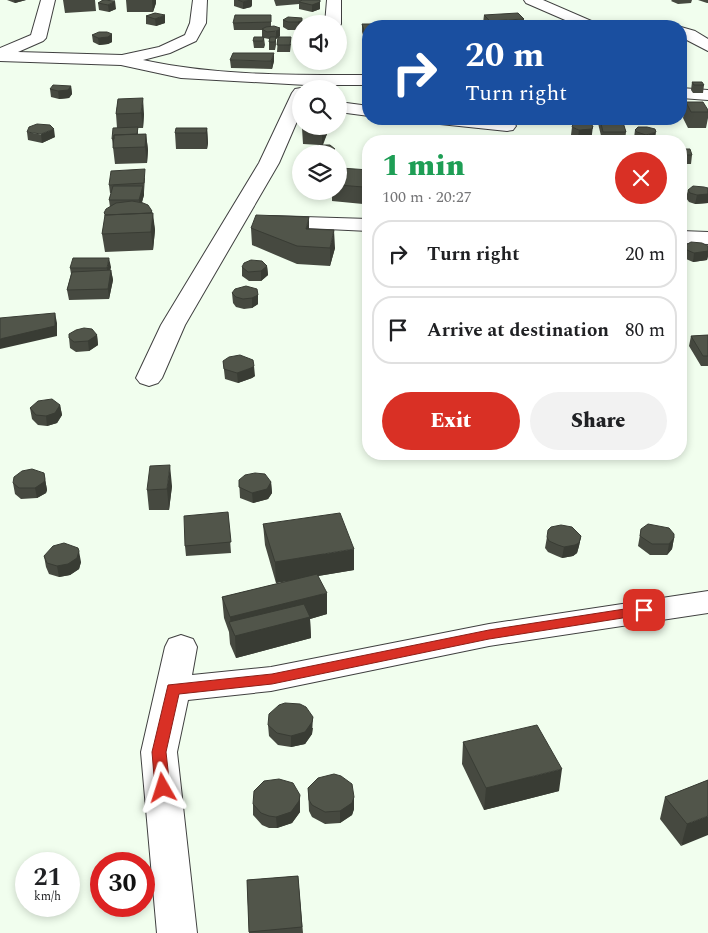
<!DOCTYPE html>
<meta charset="utf-8">
<style>
body{margin:0;font-family:Spectral,serif;background:#f2f2f2;color:#202124;height:100vh;display:flex;flex-direction:column;font-size:19px;white-space:nowrap}
*{box-sizing:border-box;margin:0}
p{font-size:16px;color:#757577}
.icon{flex:none;width:28px;height:28px;fill:none;stroke:currentColor;stroke-width:2;stroke-linecap:round;stroke-linejoin:round}
.map{position:relative;flex:1;overflow:hidden}
.side{position:absolute;left:362px;top:135px;width:325px;height:325px;display:flex;flex-direction:column;background:#fff;border-radius:20px;box-shadow:0 2px 8px #0003}
.side>*{flex:none}
.top-card{position:absolute;left:362px;top:20px;width:325px;height:105px;border-radius:20px;box-shadow:0 2px 8px #0003;background:#1a4fa0;color:#fff;overflow:hidden}
.buttons{position:absolute;left:292px;top:15px;display:grid;gap:10px}
.buttons a{display:grid;place-items:center;width:55px;height:55px;border-radius:50%;background:#fff;box-shadow:0 2px 8px #0003;font-size:25px}
.speed{position:absolute;left:15px;top:852px;display:flex;gap:10px;font-size:25px;font-weight:700;text-align:center}
.speed>*{display:grid;place-content:center;width:65px;height:65px;border-radius:50%;background:#fff;box-shadow:0 2px 8px #0003;line-height:1}
.speed small{font-size:12px;font-weight:400}
.speed .limit{border:8px solid #d22;background:#fff;color:#111}
.pin{position:absolute;display:grid;place-items:center;width:42px;height:42px;color:#fff;margin:-21px;border-radius:10px;box-shadow:0 2px 8px #0006}
.me{position:absolute;width:55px;margin:-28px;rotate:354deg;stroke-linejoin:round;filter:drop-shadow(0 0 4px #0008)}
.turn{display:flex;align-items:center;gap:18px;height:105px;padding:0 20px;font-size:22px}
.turn .icon{width:65px;height:65px;stroke-width:2.5}
.turn b{display:block;font-size:35px;line-height:42px}
.round{display:grid;place-items:center;flex:none;width:52px;height:52px;border-radius:26px;background:#f2f2f2}
.head{display:flex;align-items:center;justify-content:space-between;height:85px;padding:0 20px}
h1{font-size:30px;font-weight:800;line-height:38px;color:#1e9e55}
.button{display:flex;gap:10px;margin-top:auto;padding:10px 20px}
.button a{flex:1;height:58px;border-radius:30px;background:#d93025;color:#fff;font-size:20px;font-weight:800;line-height:58px;text-align:center}
.button a+a{background:#f2f2f2;color:#202124}
ul{padding:0;list-style:none}
li{display:flex;align-items:center;gap:15px;height:68px;margin:0 10px 8px;padding:0 10px;border:2px solid #e0e0e0;border-radius:20px}
li div{flex:1}
li b{display:block;font-size:19px}
li em{font-style:normal}
.map>svg:first-child{display:block}
.lines{fill:none;stroke-linecap:round;stroke-linejoin:round}
.street-casing{stroke:#404040;stroke-width:2}
.street{fill:#fff;fill-rule:evenodd}
.wall{fill:#464940}
.shaded-wall{fill:#393c34}
.building{fill:#51554a;stroke:#393c34}
.route{fill:#d93025;stroke:#8d1f18}
</style>
<div class="map">
<svg width="708" height="933" viewBox="0 0 708 933">
<rect width="100%" height="100%" fill="#f1feee"/>
<g class="lines">
<!-- street casing -->
<g class="street-casing">
<path id="street" d="M 41,0 L 55,0 L 46,38 L 43,41 L 18,52 L 122,55 L 159,47 L 185,35 L 190,23 L 193,0 L 207,0 L 206,23 L 196,41 L 170,53 L 143,60 C 216,76 294,75 369,75 L 369,85 L 306,85 L 181,78 L 121,65 L 0,61 L 0,48 L 31,35 Z
M 327,0 L 341,0 L 341,24 L 339,27 L 339,24 L 325,24 Z
M 524,0 L 543,0 L 596,23 L 599,26 L 579,26 L 526,3 Z
M 681,27 L 695,31 L 708,39 L 708,51 L 681,37 Z
M 301,88 L 304,89 L 301,89 L 301,112 L 279,163 L 185,325 L 162,378 L 158,383 L 149,386 L 140,383 L 136,378 L 161,325 L 259,163 L 292,93 L 295,89 Z
M 681,88 L 708,90 L 708,100 L 681,98 Z
M 339,102 L 369,106 L 369,116 L 339,112 Z
M 431,119 L 489,119 L 513,122 L 516,126 L 513,130 L 507,131 L 440,124 L 434,123 Z
M 271,216 L 369,219 L 369,231 L 264,226 L 261,222 L 264,218 Z
M 681,231 L 708,232 L 708,244 L 681,243 Z
M 708,591 L 708,613 L 489,646 L 271,691 L 188,700 L 177,752 L 197,933 L 157,933 L 141,752 L 165,647 L 169,639 L 181,635 L 193,639 L 197,647 L 192,675 L 271,667 L 489,624 Z"/>
</g>
<!-- street -->
<use href="#street" class="street"/>
</g>
<!-- wall -->
<path class="wall" d="M 7,0 L 26,0 L 15,3 Z
M 63,0 L 95,0 L 96,11 L 65,13 Z
M 103,0 L 116,9 L 109,12 L 99,10 L 98,3 Z
M 126,0 L 156,0 L 156,3 L 153,12 L 127,12 Z
M 234,0 L 252,0 L 252,5 L 251,7 L 243,9 L 234,6 Z
M 274,0 L 320,0 L 320,9 L 312,12 L 299,9 L 299,4 L 276,6 Z
M 672,0 L 692,0 L 691,3 L 678,4 L 671,1 Z
M 698,0 L 708,0 L 708,3 L 707,3 Z
M 155,13 L 165,23 L 156,26 L 146,24 L 146,16 Z
M 271,15 L 271,26 L 280,36 L 279,37 L 291,44 L 290,52 L 277,52 L 278,37 L 276,39 L 276,45 L 275,50 L 269,50 L 269,39 L 264,38 L 265,45 L 264,48 L 254,48 L 253,41 L 264,37 L 262,37 L 262,30 L 234,30 L 233,23 Z
M 484,15 L 523,26 L 487,26 L 483,23 Z
M 302,18 L 302,24 L 301,24 L 301,29 L 298,30 L 288,30 L 283,27 L 283,20 Z
M 362,24 L 369,26 L 369,42 L 365,42 L 362,32 Z
M 92,35 L 112,42 L 108,44 L 99,45 L 93,42 Z
M 230,60 L 274,61 L 272,69 L 231,68 Z
M 692,82 L 704,85 L 703,93 L 693,93 L 691,90 Z
M 71,86 L 72,94 L 69,98 L 59,99 L 51,97 L 50,89 Z
M 118,99 L 144,114 L 143,128 L 138,128 L 138,134 L 146,134 L 148,150 L 147,163 L 115,164 L 112,139 L 117,128 L 116,114 Z
M 686,102 L 708,110 L 708,118 L 706,128 L 688,128 L 683,118 Z
M 597,119 L 622,119 L 626,132 L 625,141 L 602,140 Z
M 303,126 L 327,126 L 327,134 L 323,145 L 335,154 L 314,154 L 313,150 L 320,145 L 303,144 L 302,128 Z
M 572,127 L 592,134 L 591,137 L 578,138 L 571,135 Z
M 638,127 L 655,140 L 652,141 L 636,141 L 634,138 L 635,130 Z
M 207,128 L 208,143 L 207,149 L 176,149 L 175,133 Z
M 27,132 L 55,137 L 42,143 L 28,140 Z
M 681,149 L 692,155 L 691,164 L 681,164 Z
M 369,170 L 363,204 L 332,201 L 332,191 L 339,191 L 339,172 Z
M 145,178 L 144,192 L 144,195 L 142,202 L 152,213 L 155,230 L 153,250 L 105,252 L 102,234 L 105,217 L 104,213 L 110,207 L 109,200 L 111,193 L 110,193 L 109,185 Z
M 708,188 L 708,203 L 695,204 L 689,202 L 686,198 L 688,190 Z
M 251,228 L 309,229 L 335,248 L 330,266 L 297,264 L 252,245 Z
M 684,246 L 708,251 L 708,256 L 707,260 L 693,262 L 686,259 L 683,255 Z
M 267,266 L 268,275 L 261,281 L 249,281 L 242,276 L 242,267 Z
M 111,267 L 110,270 L 111,270 L 113,280 L 109,299 L 69,300 L 67,290 L 71,274 L 70,268 Z
M 232,293 L 258,295 L 258,304 L 252,308 L 244,309 L 236,307 L 233,303 Z
M 97,335 L 98,345 L 89,351 L 76,352 L 70,348 L 69,338 Z
M 708,335 L 708,366 L 701,366 L 689,346 L 691,336 Z
M 223,361 L 255,376 L 252,378 L 238,383 L 225,379 Z
M 60,405 L 62,415 L 57,423 L 47,426 L 38,425 L 32,419 L 30,408 Z
M 44,473 L 47,490 L 46,493 L 37,498 L 21,499 L 15,494 L 13,483 Z
M 239,480 L 271,482 L 272,493 L 268,499 L 253,503 L 240,498 Z
M 172,486 L 169,510 L 149,510 L 147,490 Z
M 228,512 L 231,553 L 186,556 L 185,546 Z
M 263,524 L 354,570 L 318,576 L 327,614 L 310,619 L 311,638 L 236,658 L 230,644 L 229,632 L 224,618 L 222,597 L 292,580 L 276,583 L 265,545 Z
M 641,529 L 674,538 L 672,549 L 667,555 L 650,555 L 638,546 Z
M 581,536 L 579,546 L 577,553 L 573,556 L 562,558 L 557,556 L 548,552 L 545,548 L 547,537 Z
M 44,556 L 81,562 L 79,569 L 70,575 L 59,577 L 49,574 L 46,567 Z
M 268,725 L 313,728 L 312,734 L 305,744 L 291,747 L 278,745 L 269,736 Z
M 463,742 L 559,791 L 484,810 L 462,764 Z
M 708,780 L 681,846 L 660,819 L 665,797 Z
M 308,788 L 354,809 L 352,815 L 340,823 L 325,824 L 312,817 L 309,811 Z
M 253,804 L 300,806 L 300,812 L 292,823 L 277,828 L 269,828 L 262,825 L 253,815 Z
M 298,876 L 303,933 L 249,933 L 247,880 Z"/>
<!-- shaded-wall -->
<path class="shaded-wall" d="M 14,0 L 26,0 L 15,3 Z
M 152,0 L 156,0 L 156,3 L 153,12 Z
M 252,0 L 252,5 L 251,7 L 243,9 L 243,2 Z
M 320,0 L 320,9 L 312,12 L 312,5 Z
M 115,1 L 116,9 L 109,12 L 108,5 Z
M 165,15 L 165,23 L 156,26 L 155,19 Z
M 302,18 L 302,24 L 301,24 L 301,29 L 298,30 L 298,22 Z
M 524,19 L 523,26 L 489,26 L 490,21 Z
M 280,28 L 280,36 L 276,39 L 276,31 Z
M 112,34 L 112,42 L 108,44 L 99,45 L 98,38 Z
M 274,53 L 274,61 L 272,69 L 271,61 Z
M 71,86 L 72,94 L 69,98 L 59,99 L 58,91 Z
M 143,98 L 144,114 L 143,128 L 141,113 Z
M 323,126 L 327,126 L 327,134 L 322,145 L 322,129 Z
M 593,126 L 592,134 L 591,137 L 578,138 L 579,130 Z
M 207,128 L 208,143 L 207,149 L 206,133 Z
M 54,129 L 55,137 L 42,143 L 41,134 Z
M 656,132 L 655,140 L 652,141 L 645,141 L 646,135 Z
M 146,134 L 148,150 L 147,163 L 145,147 Z
M 335,149 L 335,154 L 330,154 L 330,153 Z
M 369,175 L 369,192 L 363,204 L 363,187 Z
M 143,186 L 144,195 L 140,209 L 139,200 Z
M 708,194 L 708,203 L 695,204 L 697,195 Z
M 152,211 L 153,218 L 153,213 L 155,230 L 153,250 L 151,232 L 140,229 Z
M 309,217 L 309,234 L 306,229 Z
M 334,230 L 335,248 L 330,266 L 330,248 Z
M 708,251 L 708,256 L 707,260 L 693,262 L 694,253 Z
M 109,258 L 111,267 L 108,277 L 107,268 Z
M 267,266 L 268,275 L 261,281 L 261,271 Z
M 111,270 L 113,280 L 109,299 L 108,289 Z
M 258,295 L 258,304 L 252,308 L 252,298 Z
M 55,313 L 57,323 L 57,336 L 0,349 L 0,339 Z
M 97,335 L 98,345 L 89,351 L 88,341 Z
M 254,366 L 255,376 L 252,378 L 238,383 L 237,373 Z
M 60,405 L 62,415 L 57,423 L 47,426 L 46,416 Z
M 170,465 L 172,486 L 169,510 L 167,489 Z
M 45,479 L 47,490 L 46,493 L 37,498 L 35,488 Z
M 271,482 L 272,493 L 268,499 L 253,503 L 252,493 Z
M 581,536 L 579,546 L 577,553 L 573,556 L 562,558 L 564,547 Z
M 674,538 L 672,549 L 667,555 L 669,544 Z
M 354,549 L 354,570 L 276,583 L 275,562 Z
M 79,551 L 81,562 L 79,569 L 70,575 L 59,577 L 57,566 Z
M 327,593 L 327,614 L 310,619 L 311,638 L 236,658 L 235,636 L 231,629 L 230,617 Z
M 313,717 L 312,734 L 305,744 L 291,747 L 291,736 Z
M 562,769 L 559,791 L 484,810 L 486,788 Z
M 300,795 L 300,812 L 292,823 L 277,828 L 276,817 Z
M 354,797 L 354,809 L 352,815 L 340,823 L 340,811 Z
M 708,816 L 708,835 L 681,846 L 687,824 Z"/>
<!-- building -->
<path class="building" d="M 103,0 L 115,1 L 108,5 L 98,3 Z
M 238,0 L 250,0 L 243,2 Z
M 302,0 L 320,0 L 320,2 L 312,5 L 299,2 Z
M 155,13 L 165,15 L 155,19 L 146,16 Z
M 518,13 L 524,19 L 490,21 L 484,15 Z
M 235,15 L 271,15 L 271,22 L 233,23 Z
M 288,17 L 302,18 L 302,21 L 298,22 L 288,22 L 283,20 Z
M 362,24 L 390,24 L 391,26 L 369,26 L 369,34 L 365,34 Z
M 274,26 L 280,28 L 276,31 L 267,32 L 262,29 L 266,27 Z
M 99,32 L 107,32 L 112,34 L 108,37 L 98,38 L 92,35 Z
M 254,37 L 264,37 L 263,41 L 253,41 Z
M 270,37 L 276,37 L 275,42 L 269,42 Z
M 278,37 L 291,37 L 290,45 L 277,45 Z
M 233,53 L 274,53 L 271,61 L 230,60 Z
M 692,82 L 702,82 L 704,85 L 694,85 Z
M 53,85 L 71,86 L 68,90 L 58,91 L 50,89 Z
M 143,98 L 141,113 L 116,114 L 118,99 Z
M 686,102 L 703,102 L 708,110 L 708,112 L 691,112 Z
M 600,119 L 622,119 L 626,132 L 603,132 Z
M 578,122 L 588,123 L 593,126 L 592,129 L 579,130 L 572,127 L 573,124 Z
M 37,124 L 50,125 L 54,129 L 41,134 L 27,132 L 29,127 Z
M 303,126 L 323,126 L 322,129 L 302,128 Z
M 138,127 L 137,134 L 114,135 L 114,139 L 112,139 L 113,128 Z
M 638,127 L 647,127 L 655,129 L 656,132 L 646,135 L 637,132 L 635,130 Z
M 176,128 L 207,128 L 206,133 L 175,133 Z
M 146,134 L 145,147 L 113,148 L 114,135 Z
M 435,137 L 447,138 L 450,141 L 426,141 Z
M 321,145 L 330,145 L 335,149 L 330,153 L 319,153 L 313,150 L 315,147 Z
M 681,149 L 690,149 L 692,155 L 681,155 Z
M 341,168 L 369,170 L 369,175 L 363,187 L 339,185 L 339,172 Z
M 145,169 L 144,183 L 109,185 L 111,171 Z
M 113,186 L 143,186 L 139,200 L 109,200 Z
M 693,186 L 704,187 L 708,188 L 708,194 L 697,195 L 690,193 L 688,190 Z
M 132,201 L 143,203 L 148,205 L 152,211 L 150,213 L 106,215 L 104,213 L 106,209 L 116,203 Z
M 153,213 L 151,232 L 102,234 L 105,215 Z
M 256,215 L 309,217 L 306,229 L 334,230 L 330,248 L 297,246 L 251,228 Z
M 691,242 L 702,243 L 708,246 L 708,251 L 694,253 L 687,250 L 684,246 Z
M 73,258 L 109,258 L 107,268 L 70,268 Z
M 251,260 L 262,261 L 267,266 L 261,271 L 248,272 L 242,267 L 244,263 Z
M 111,270 L 108,289 L 67,290 L 72,272 Z
M 246,286 L 257,289 L 258,295 L 252,298 L 243,299 L 236,297 L 232,293 L 235,289 Z
M 55,313 L 55,326 L 0,339 L 0,318 Z
M 84,328 L 92,329 L 97,335 L 88,341 L 74,342 L 69,338 L 69,334 L 76,330 Z
M 708,335 L 708,356 L 703,356 L 691,336 Z
M 240,355 L 253,360 L 254,366 L 251,368 L 237,373 L 224,369 L 223,361 L 229,357 Z
M 52,399 L 60,405 L 55,413 L 46,416 L 36,415 L 30,408 L 38,401 Z
M 170,465 L 167,489 L 147,490 L 150,466 Z
M 32,469 L 44,473 L 45,479 L 44,482 L 35,488 L 19,488 L 13,483 L 14,477 L 22,471 Z
M 255,473 L 265,474 L 271,482 L 267,489 L 252,493 L 239,487 L 239,480 L 245,475 Z
M 228,512 L 231,542 L 185,546 L 184,516 Z
M 340,513 L 354,549 L 275,562 L 263,524 Z
M 648,524 L 669,528 L 674,534 L 674,538 L 669,544 L 652,544 L 640,536 L 641,529 Z
M 561,525 L 572,527 L 581,536 L 579,543 L 575,545 L 564,547 L 558,545 L 549,541 L 547,537 L 548,530 L 551,527 Z
M 64,543 L 78,548 L 79,551 L 77,558 L 68,564 L 57,566 L 47,563 L 44,556 L 53,546 Z
M 317,574 L 327,593 L 230,617 L 222,597 Z
M 304,604 L 310,617 L 235,636 L 229,622 Z
M 285,703 L 300,704 L 306,707 L 313,717 L 312,722 L 305,732 L 291,736 L 277,733 L 268,725 L 269,714 L 279,705 Z
M 537,725 L 562,769 L 486,788 L 463,742 Z
M 334,774 L 341,776 L 352,784 L 354,797 L 352,803 L 340,811 L 325,812 L 312,805 L 309,800 L 308,788 L 318,778 Z
M 279,779 L 293,783 L 300,795 L 299,801 L 291,812 L 276,817 L 269,816 L 261,813 L 253,804 L 254,791 L 264,781 Z
M 708,780 L 708,816 L 687,824 L 665,797 Z
M 298,876 L 302,927 L 249,932 L 247,880 Z"/>
<!-- route -->
<path class="route" d="M 644,606 L 648,607 L 650,610 L 648,614 L 489,639 L 272,684 L 179,694 L 166,752 L 170,788 L 168,793 L 163,794 L 157,793 L 155,788 L 152,752 L 168,685 L 272,674 L 489,630 Z"/>
</svg>
<div class="buttons">
<a><svg class="icon" aria-label="sound" viewBox="0 0 24 24"><path d="M4 9h4l5-4v14l-5-4H4zM17 9q2 3 0 6"/></svg></a>
<a><svg class="icon" aria-label="search" viewBox="0 0 24 24"><circle cx="10" cy="10" r="6"/><path d="M15 15l6 6"/></svg></a>
<a><svg class="icon" aria-label="layers" viewBox="0 0 24 24"><path d="M12 4l9 5-9 5-9-5zM3 14l9 5 9-5"/></svg></a>
</div>
<div class="speed"><div>21<small>km/h</small></div><div class="limit">30</div></div>
<div class="pin" style="left:644px;top:610px;background:#d93025"><svg class="icon" aria-label="arrive" viewBox="0 0 24 24"><path d="M6 21V4h12l-3 4 3 4H6"/></svg></div>
<svg class="me" style="left:163px;top:788px" viewBox="-20 -20 40 40"><path d="M0-17L14 15 0 8-14 15z" fill="#d93025" stroke="#fff" stroke-width="4"/></svg>
<div class="top-card">
<div class="turn"><svg class="icon" aria-label="right" viewBox="0 0 24 24"><path d="M7 20v-9h11M14 6l5 5-5 5"/></svg><div><b>20 m</b>Turn right</div></div>
</div>
<section class="side">
<div class="head"><div><h1>1 min</h1><p>100 m · 20:27</p></div><a class="round" style="background:#d93025;color:#fff"><svg class="icon" aria-label="close" viewBox="0 0 24 24"><path d="M6 6l12 12M18 6L6 18"/></svg></a></div>
<ul>
<li><svg class="icon" aria-label="right" viewBox="0 0 24 24"><path d="M7 20v-9h11M14 6l5 5-5 5"/></svg><div><b>Turn right</b></div><em>20 m</em></li>
<li><svg class="icon" aria-label="arrive" viewBox="0 0 24 24"><path d="M6 21V4h12l-3 4 3 4H6"/></svg><div><b>Arrive at destination</b></div><em>80 m</em></li>
</ul>
<div class="button"><a>Exit</a><a>Share</a></div>
</section>
</div>
